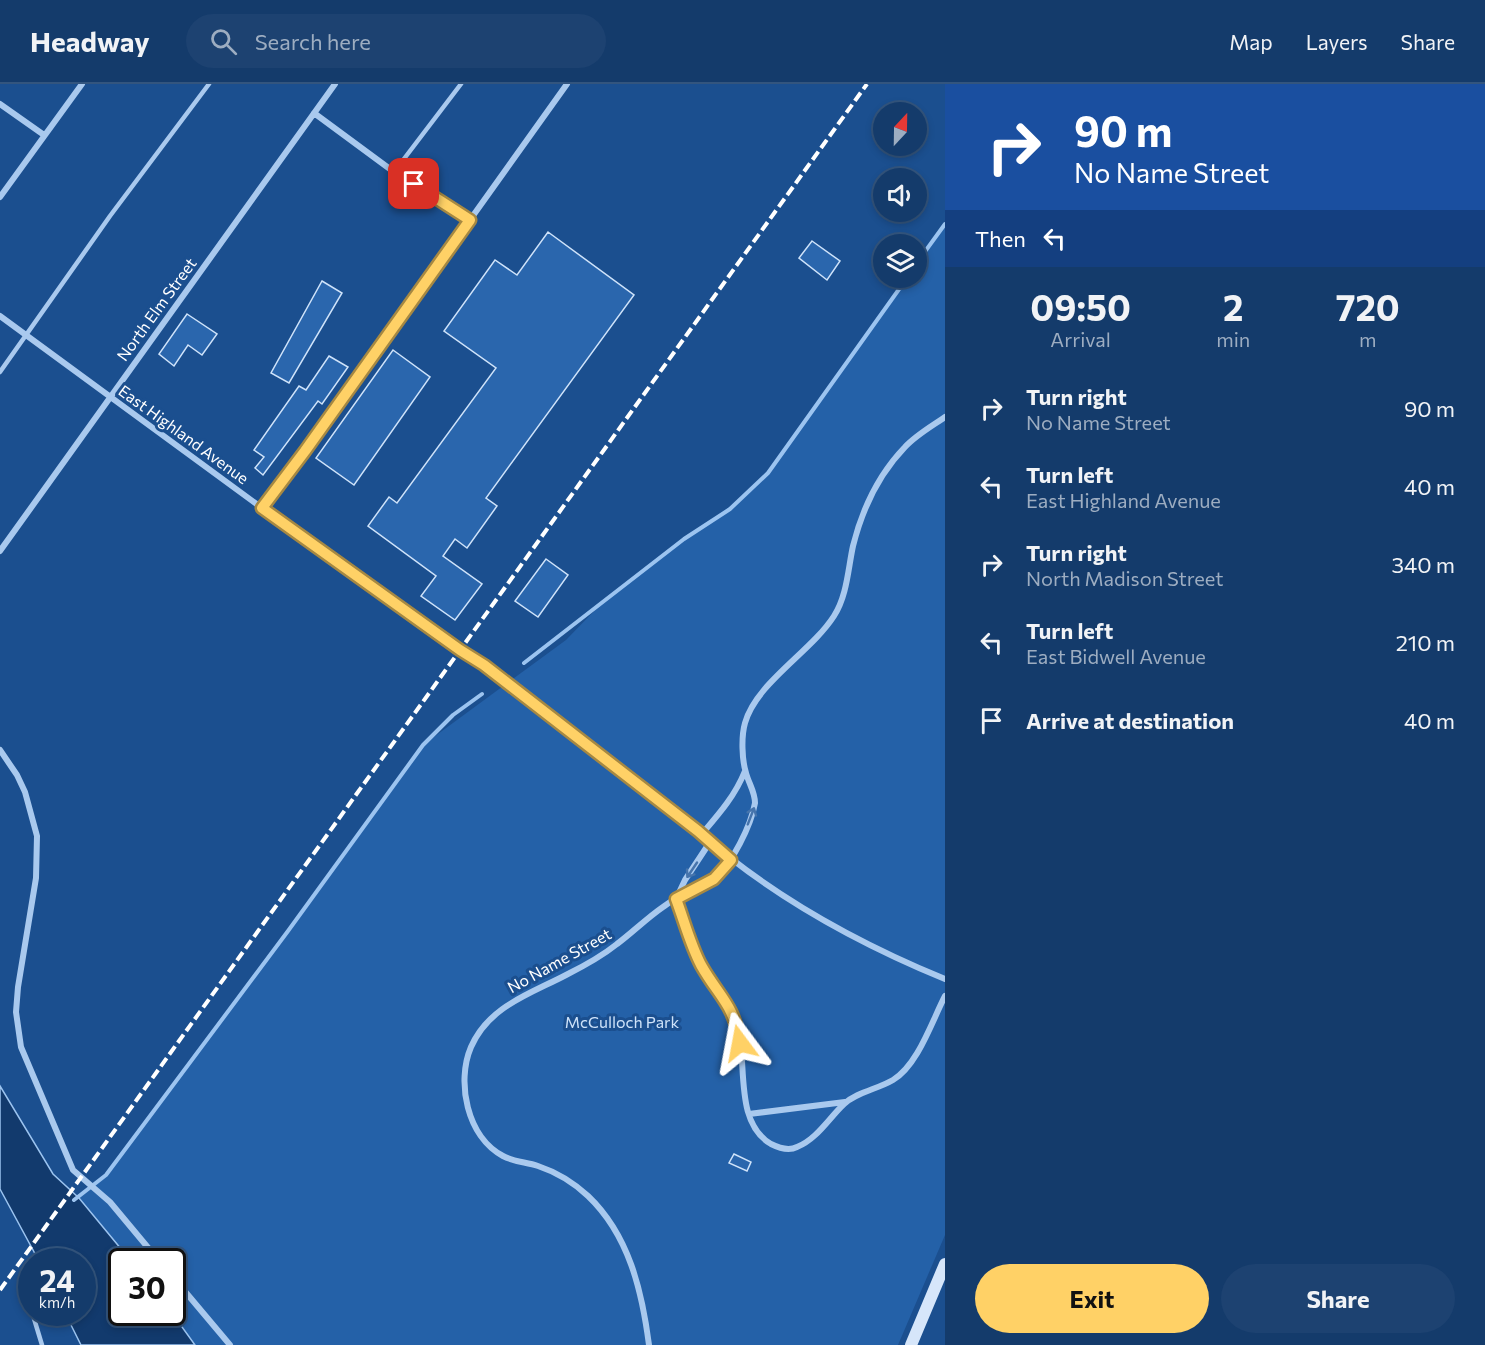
<!DOCTYPE html>
<style>
body{margin:0;font-family:Commissioner,sans-serif;background:#1d4271;color:#f1f3f6;height:100vh;display:flex;flex-direction:column;font-size:22px;white-space:nowrap}
*{box-sizing:border-box;margin:0}
p{font-size:20px;color:#9dadc1}
.icon{flex:none;width:33px;height:33px;fill:none;stroke:currentColor;stroke-width:2;stroke-linecap:round;stroke-linejoin:round}
.map{position:relative;flex:1;overflow:hidden}
.drawer{display:flex;flex-direction:column;background:#143b6b;width:540px}
.drawer>*{flex:none}
.top-card{background:#1a4fa0;color:#fff;overflow:hidden}
.needle{width:39px;rotate:22deg}
.tools{position:absolute;left:873px;top:18px;display:grid;gap:12px}
.tools a{display:grid;place-items:center;width:54px;height:54px;border-radius:50%;background:#143b6b;box-shadow:0 3px 9px #0003,0 0 0 2px #33557e;font-size:30px}
.speed{position:absolute;left:18px;top:1164px;display:flex;gap:12px;font-size:30px;font-weight:700;text-align:center}
.speed>*{display:grid;place-content:center;width:78px;height:78px;border-radius:50%;background:#143b6b;box-shadow:0 3px 9px #0003,0 0 0 2px #33557e;line-height:1}
.speed small{font-size:15px;font-weight:400}
.speed .limit{border:3px solid #111;border-radius:9px;background:#fff;color:#111}
.pin{position:absolute;display:grid;place-items:center;width:51px;height:51px;color:#fff;margin:-26px;border-radius:12px;box-shadow:0 3px 9px #0006}
.me{position:absolute;width:66px;margin:-33px;rotate:347deg;stroke-linejoin:round;filter:drop-shadow(0 0 4px #0008)}
.turn{display:flex;align-items:center;gap:21px;height:126px;padding:0 30px;font-size:27px}
.turn .icon{width:78px;height:78px;stroke-width:2.5}
.turn b{display:block;font-size:42px;line-height:51px}
.then{display:flex;align-items:center;height:57px;padding:0 30px;background:#0003;gap:12px;font-size:22px}
.eta{display:flex;justify-content:space-evenly;align-items:center;height:102px;text-align:center}
.eta b{font-size:36px;font-weight:700;line-height:42px}
.primary-button{display:flex;gap:12px;margin-top:auto;padding:12px 30px}
.primary-button a{flex:1;height:69px;border-radius:36px;background:#ffd166;color:#111;font-size:24px;font-weight:700;line-height:69px;text-align:center}
.primary-button a+a{background:#1d4271;color:#f1f3f6}
ul{padding:0;list-style:none}
li{display:flex;align-items:center;gap:18px;height:78px;padding:0 30px}
li div{flex:1}
li b{display:block;font-size:22px}
li em{font-style:normal}
header{display:flex;align-items:center;gap:36px;box-sizing:border-box;height:84px;padding:0 30px;background:#143b6b;border-bottom:2px solid #33557e}
header strong{font-size:28px}
nav{display:flex;gap:33px;margin-inline-start:auto;font-size:21px}
.search{width:420px;height:54px;background:#1d4271;display:flex;align-items:center;gap:15px;box-sizing:border-box;padding:0 21px;border-radius:33px;color:#9dadc1;font-size:22px}
main{display:flex;flex:1;min-height:0}
.map>svg:first-child{display:block}
.green{fill:#2461a8}
.water{fill:#123a6d;stroke:#9cc4f0;stroke-width:1.5}
.lines{fill:none;stroke-linecap:round;stroke-linejoin:round}
.stream{stroke:#9cc4f0;stroke-width:4}
.building{fill:#2a66ad;stroke:#cfe3fa;stroke-width:1.5}
.service{stroke:#a9c9ee;stroke-width:4.5}
.minor{stroke:#a9c9ee;stroke-width:6}
.secondary{stroke:#d6e6fa;stroke-width:12}
.rail{stroke:#fff;stroke-width:4;stroke-dasharray:10 4.5;stroke-linecap:butt}
.oneway{stroke:#4674ac}
.route-casing{stroke:#a68842;stroke-width:15}
.route{stroke:#ffd166;stroke-width:10}
.labels{text-anchor:middle;dominant-baseline:central;stroke-width:6;stroke-linejoin:round;paint-order:stroke}
.street-label{font-size:16px;fill:#fff;stroke:#1b4f8f}
.park-label{font-size:16px;fill:#cfe3fa;stroke:#1b4f8f}
</style>
<header>
<strong>Headway</strong>
<div class="search"><svg class="icon" aria-label="search" viewBox="0 0 24 24"><circle cx="10" cy="10" r="6"/><path d="M15 15l6 6"/></svg>Search here</div>
<nav><a>Map</a><a>Layers</a><a>Share</a></nav>
</header>
<main>
<div class="map">
<svg width="945" height="1261" viewBox="0 0 945 1261">
<rect width="100%" height="100%" fill="#1b4f8f"/>
<!-- green -->
<path class="green" d="M 945,140 L 945,1151 L 898,1261 L 195,1261 L 172,1229 L 172,1178 L 131,1177 L 79,1114 L 106,1091 L 302,828 L 423,661 L 566,556 L 600,521 L 675,462 L 743,413 L 768,389 L 907,194 L 916,194 L 917,180 Z"/>
<!-- water -->
<path class="water" d="M 0,1002 L 53,1090 L 79,1114 L 131,1177 L 122,1178 L 122,1228 L 172,1229 L 195,1261 L 81,1261 L 65,1229 L 82,1228 L 82,1178 L 39,1177 L 0,1105 Z"/>
<g class="lines">
<!-- stream -->
<path class="stream" d="M 916,180 L 945,140
M 524,579 L 684,455 L 730,425 L 768,389 L 907,194
M 74,1116 L 106,1091 L 288,847 L 423,661 L 453,631 L 482,610"/>
</g>
<!-- building -->
<path class="building" d="M 548,148 L 634,211 L 486,414 L 497,422 L 467,464 L 455,455 L 443,472 L 482,500 L 455,536 L 421,512 L 436,492 L 368,442 L 389,413 L 397,419 L 496,284 L 444,247 L 495,176 L 517,191 Z
M 812,157 L 840,177 L 827,196 L 799,174 Z
M 322,197 L 342,209 L 289,299 L 271,289 Z
M 187,230 L 217,250 L 202,271 L 188,261 L 174,282 L 159,270 Z
M 393,266 L 430,293 L 354,401 L 316,374 Z
M 329,272 L 348,283 L 322,320 L 318,317 L 263,391 L 255,384 L 264,373 L 254,366 L 299,302 L 306,306 Z
M 546,475 L 568,491 L 538,533 L 515,517 Z
M 734,1070 L 751,1078 L 747,1087 L 729,1079 Z"/>
<g class="lines">
<!-- service -->
<path class="service" d="M 394,88 L 461,0
M 0,288 L 110,132 L 209,0
M 27,1211 L 32,1226
M 32,1228 L 42,1261"/>
<!-- minor -->
<path class="minor" d="M 0,20 L 44,51
M 314,29 L 394,88 L 470,136
M 0,113 L 82,0
M 0,232 L 262,424 L 460,566 L 485,581 L 698,747 C 771,812 855,858 945,895
M 262,424 L 305,367 L 567,0
M 0,467 L 335,0
M 0,666 L 17,691 L 25,708 L 37,752 L 36,794 L 18,903 L 16,928 L 21,963 L 73,1086 L 110,1118 L 160,1178
M 701,751 C 719,730 735,712 745,687
M 710,758 L 685,796 L 676,815 C 684,837 690,863 702,883 C 714,901 728,917 736,937 C 749,974 732,1037 771,1060 C 779,1064 789,1067 797,1063 C 817,1055 829,1034 844,1020 C 857,1008 878,1005 893,996 C 918,981 932,937 945,912
M 749,1030 L 845,1018
M 172,1192 L 230,1261
M 649,1261 C 642,1207 629,1151 588,1112 C 574,1099 556,1088 538,1082 C 526,1078 514,1078 503,1072 C 467,1053 456,998 471,963 C 489,922 530,910 566,891 C 584,882 602,872 617,860 C 633,848 647,834 663,823 C 670,818 678,812 686,809 C 696,804 707,802 715,795 C 732,779 751,742 755,719 C 755,708 749,700 746,689 C 742,676 741,653 745,639 C 756,599 811,568 834,532 C 847,512 848,485 853,462 C 862,426 879,390 905,363 C 916,351 932,342 945,333"/>
<!-- secondary -->
<path class="secondary" d="M 911,1261 L 945,1180"/>
<!-- rail -->
<path class="rail" d="M 0,1206 L 867,0"/>
</g>
<!-- one-way arrows -->
<defs><path id="oneway-shaft" d="M-6 0H5M1.5-3L5.5 0L1.5 3" fill="none" stroke-width="1.6" stroke-linecap="round" stroke-linejoin="round" transform="scale(1.5)"/></defs>
<g class="oneway">
<use href="#oneway-shaft" transform="translate(751 732) rotate(-69)"/>
<use href="#oneway-shaft" transform="translate(692 786) rotate(124)"/>
</g>
<g class="lines">
<!-- route casing -->
<g class="route-casing">
<path id="route" d="M 414,100 L 470,136 L 305,367 L 262,424 L 460,566 L 484,581 L 698,747 L 731,776 L 714,795 L 676,815 C 684,836 690,860 701,881 C 719,913 734,920 740,959"/>
</g>
<!-- route -->
<use href="#route" class="route"/>
</g>
<g class="labels">
<!-- street labels -->
<g class="street-label">
<text transform="translate(156 225) rotate(-54)">North Elm Street</text>
<text transform="translate(184 350) rotate(36)">East Highland Avenue</text>
<text transform="translate(559 876) rotate(-29)">No Name Street</text>
</g>
<!-- park labels -->
<g class="park-label">
<text x="622" y="937">McCulloch Park</text>
</g>
</g>
</svg>
<div class="tools">
<a><svg class="needle" viewBox="-14 -14 28 28"><path d="M0-13l5 13h-10z" fill="#e53935"/><path d="M0 13l5-13h-10z" fill="#9dadc1"/></svg></a>
<a><svg class="icon" aria-label="sound" viewBox="0 0 24 24"><path d="M4 9h4l5-4v14l-5-4H4zM17 9q2 3 0 6"/></svg></a>
<a><svg class="icon" aria-label="layers" viewBox="0 0 24 24"><path d="M12 4l9 5-9 5-9-5zM3 14l9 5 9-5"/></svg></a>
</div>
<div class="speed"><div>24<small>km/h</small></div><div class="limit">30</div></div>
<div class="pin" style="left:414px;top:100px;background:#d93025"><svg class="icon" aria-label="arrive" viewBox="0 0 24 24"><path d="M6 21V4h12l-3 4 3 4H6"/></svg></div>
<svg class="me" style="left:740px;top:959px" viewBox="-20 -20 40 40"><path d="M0-17L14 15 0 8-14 15z" fill="#ffd166" stroke="#fff" stroke-width="4"/></svg>
</div>
<section class="drawer">
<div class="top-card">
<div class="turn"><svg class="icon" aria-label="right" viewBox="0 0 24 24"><path d="M7 20v-9h11M14 6l5 5-5 5"/></svg><div><b>90 m</b>No Name Street</div></div>
<div class="then">Then<svg class="icon" aria-label="left" viewBox="0 0 24 24"><path d="M17 20v-9H6M10 6l-5 5 5 5"/></svg></div>
</div>
<div class="eta">
<div><b>09:50</b><p>Arrival</p></div>
<div><b>2</b><p>min</p></div>
<div><b>720</b><p>m</p></div>
</div>
<ul>
<li><svg class="icon" aria-label="right" viewBox="0 0 24 24"><path d="M7 20v-9h11M14 6l5 5-5 5"/></svg><div><b>Turn right</b><p>No Name Street</p></div><em>90 m</em></li>
<li><svg class="icon" aria-label="left" viewBox="0 0 24 24"><path d="M17 20v-9H6M10 6l-5 5 5 5"/></svg><div><b>Turn left</b><p>East Highland Avenue</p></div><em>40 m</em></li>
<li><svg class="icon" aria-label="right" viewBox="0 0 24 24"><path d="M7 20v-9h11M14 6l5 5-5 5"/></svg><div><b>Turn right</b><p>North Madison Street</p></div><em>340 m</em></li>
<li><svg class="icon" aria-label="left" viewBox="0 0 24 24"><path d="M17 20v-9H6M10 6l-5 5 5 5"/></svg><div><b>Turn left</b><p>East Bidwell Avenue</p></div><em>210 m</em></li>
<li><svg class="icon" aria-label="arrive" viewBox="0 0 24 24"><path d="M6 21V4h12l-3 4 3 4H6"/></svg><div><b>Arrive at destination</b></div><em>40 m</em></li>
</ul>
<div class="primary-button"><a>Exit</a><a>Share</a></div>
</section>
</main>
